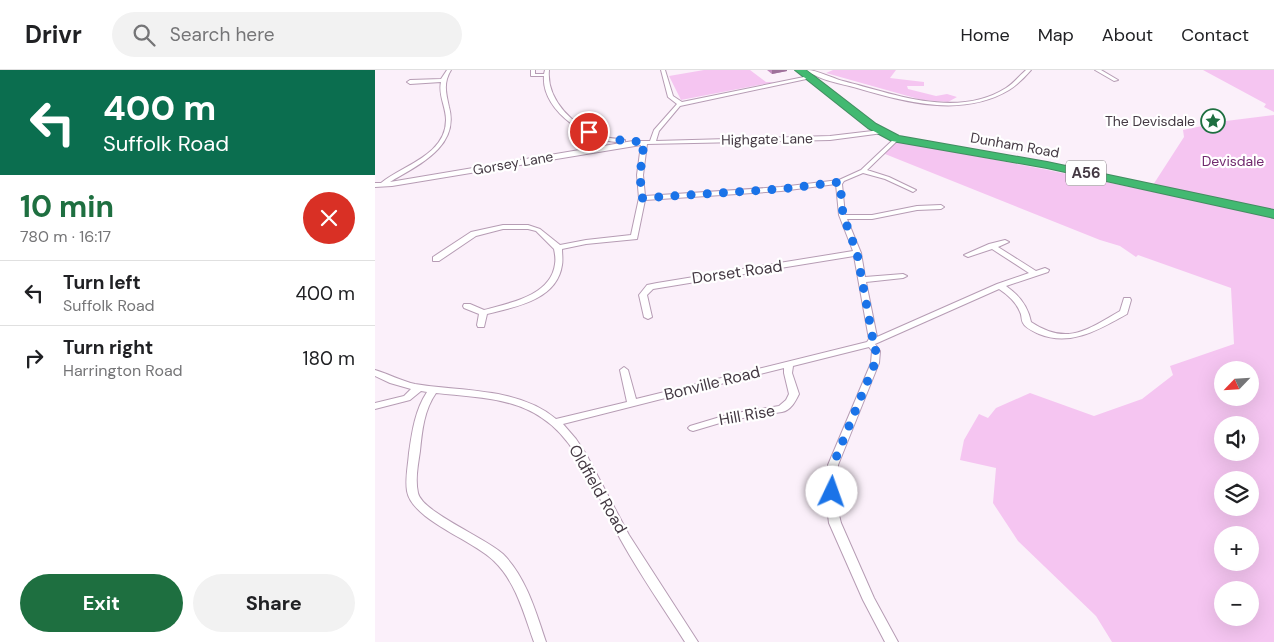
<!DOCTYPE html>
<meta charset="utf-8">
<style>
body{margin:0;font-family:"DM Sans",sans-serif;background:#f2f2f2;color:#202124;height:100vh;display:flex;flex-direction:column;font-size:19px;white-space:nowrap}
*{box-sizing:border-box;margin:0}
p{font-size:16px;color:#757577}
.icon{flex:none;width:28px;height:28px;fill:none;stroke:currentColor;stroke-width:2;stroke-linecap:round;stroke-linejoin:round}
.map{position:relative;flex:1;overflow:hidden}
.panel{display:flex;flex-direction:column;background:#fff;width:375px}
.panel>*{flex:none}
.banner{background:#0b6e4f;color:#fff;overflow:hidden}
.needle{width:32px;rotate:245deg}
.tools{position:absolute;left:839px;top:291px;display:grid;gap:10px}
.tools a{display:grid;place-items:center;width:45px;height:45px;border-radius:50%;background:#fff;box-shadow:0 5px 20px #0002;font-size:25px}
.pin{position:absolute;display:grid;place-items:center;width:42px;height:42px;color:#fff;margin:-21px;border:2px solid #fff;border-radius:50%;box-shadow:0 1px 5px #0007}
.me{position:absolute;width:55px;margin:-28px;rotate:3deg;stroke-linejoin:round;filter:drop-shadow(0 0 4px #0008)}
.turn{display:flex;align-items:center;gap:18px;height:105px;padding:0 20px;font-size:22px}
.turn .icon{width:65px;height:65px;stroke-width:2.5}
.turn b{display:block;font-size:35px;line-height:42px}
.round{display:grid;place-items:center;flex:none;width:52px;height:52px;border-radius:26px;background:#f2f2f2}
.head{display:flex;align-items:center;justify-content:space-between;height:85px;padding:0 20px}
h1{font-size:30px;font-weight:700;line-height:38px;color:#1e6f40}
.button{display:flex;gap:10px;margin-top:auto;padding:10px 20px}
.button a{flex:1;height:58px;border-radius:30px;background:#1e6f40;color:#fff;font-size:20px;font-weight:700;line-height:58px;text-align:center}
.button a+a{background:#f2f2f2;color:#202124}
ul{padding:0;list-style:none}
li{display:flex;align-items:center;gap:15px;height:65px;padding:0 20px;border-top:1px solid #e0e0e0}
li div{flex:1}
li b{display:block;font-size:19px}
li em{font-style:normal}
header{display:flex;align-items:center;gap:30px;box-sizing:border-box;height:70px;padding:0 25px;background:#fff;border-bottom:1px solid #e0e0e0}
header strong{font-size:24px}
nav{display:flex;gap:28px;margin-inline-start:auto;font-size:18px}
.search{width:350px;height:45px;background:#f2f2f2;display:flex;align-items:center;gap:12px;box-sizing:border-box;padding:0 18px;border-radius:28px;color:#757577;font-size:19px}
main{display:flex;flex:1;min-height:0}
.map>svg:first-child{display:block}
.green{fill:#f5c5f1;fill-rule:evenodd}
.lines{fill:none;stroke-linecap:round;stroke-linejoin:round}
.street-casing{stroke:#b69cb4;stroke-width:2}
.highway-casing{stroke:#438c61;stroke-width:2}
.street{fill:#fff;fill-rule:evenodd}
.highway{fill:#42b971;fill-rule:evenodd}
.wall{fill:#c28bbd}
.shaded-wall{fill:#9e719a}
.route{stroke:#1a73e8;stroke-width:9;stroke-dasharray:0 16.2}
.labels{text-anchor:middle;dominant-baseline:central;stroke-width:4.5;stroke-linejoin:round;paint-order:stroke}
.far-poi-label{font-size:14px;fill:#443943;stroke:#fff;text-anchor:end}
.far-street-label{font-size:14px;fill:#443943;stroke:#fff}
.far-park-label{font-size:14px;fill:#71296e;stroke:#fff}
.shield{fill:#fff;stroke:#7c747b;stroke-width:1}
.shield-label{font-size:15px;font-weight:bold;fill:#443943}
.street-label{font-size:16px;fill:#443943;stroke:#fff}
</style>
<header>
<strong>Drivr</strong>
<div class="search"><svg class="icon" aria-label="search" viewBox="0 0 24 24"><circle cx="10" cy="10" r="6"/><path d="M15 15l6 6"/></svg>Search here</div>
<nav><a>Home</a><a>Map</a><a>About</a><a>Contact</a></nav>
</header>
<main>
<section class="panel">
<div class="banner">
<div class="turn"><svg class="icon" aria-label="left" viewBox="0 0 24 24"><path d="M17 20v-9H6M10 6l-5 5 5 5"/></svg><div><b>400 m</b>Suffolk Road</div></div>
</div>
<div class="head"><div><h1>10 min</h1><p>780 m · 16:17</p></div><a class="round" style="background:#d93025;color:#fff"><svg class="icon" aria-label="close" viewBox="0 0 24 24"><path d="M6 6l12 12M18 6L6 18"/></svg></a></div>
<ul>
<li><svg class="icon" aria-label="left" viewBox="0 0 24 24"><path d="M17 20v-9H6M10 6l-5 5 5 5"/></svg><div><b>Turn left</b><p>Suffolk Road</p></div><em>400 m</em></li>
<li><svg class="icon" aria-label="right" viewBox="0 0 24 24"><path d="M7 20v-9h11M14 6l5 5-5 5"/></svg><div><b>Turn right</b><p>Harrington Road</p></div><em>180 m</em></li>
</ul>
<div class="button"><a>Exit</a><a>Share</a></div>
</section>
<div class="map">
<svg width="899" height="572" viewBox="0 0 899 572">
<rect width="100%" height="100%" fill="#fbf0fa"/>
<!-- green -->
<path class="green" d="M 329,0 L 375,0 L 391,12 L 400,12 L 306,30 L 294,6 Z
M 458,0 L 521,0 L 515,8 L 549,12 L 549,16 L 532,16 L 533,19 L 561,26 L 572,24 L 582,27 L 573,32 L 547,30 L 451,3 Z
M 828,0 L 899,0 L 899,42 L 889,37 L 891,34 Z
M 899,45 L 899,142 L 778,115 L 809,67 L 808,60 L 851,51 Z
M 522,71 L 673,100 L 899,147 L 899,572 L 737,572 L 721,546 L 643,471 L 618,433 L 621,398 L 585,390 L 589,370 L 604,344 L 613,348 L 621,338 L 655,323 L 719,346 L 767,329 L 798,305 L 795,296 L 859,274 L 856,218 L 763,185 L 761,187 L 745,176 L 725,170 L 510,84 ZM 848,300 L 875,300 L 875,328 L 848,328 ZM 848,355 L 875,355 L 875,382 L 848,382 ZM 848,410 L 875,410 L 875,438 L 848,438 ZM 848,465 L 875,465 L 875,492 L 848,492 ZM 848,520 L 875,520 L 875,548 L 848,548 Z"/>
<g class="lines">
<!-- street casing -->
<g class="street-casing">
<path id="street" d="M 72,0 L 76,0 C 68,13 71,23 74,37 C 85,77 43,95 15,112 L 258,71 L 275,71 L 279,60 L 302,34 L 293,27 L 286,0 L 290,0 L 298,26 L 307,32 L 434,6 L 436,6 L 436,8 L 305,36 L 284,61 L 281,71 L 455,66 L 506,60 L 509,62 L 508,63 L 455,70 L 272,74 L 268,105 L 270,126 L 406,117 L 464,110 L 486,100 L 521,67 L 523,68 L 523,70 L 492,100 L 514,107 L 541,120 L 538,122 L 536,121 L 510,109 L 488,103 L 469,111 L 467,114 L 470,145 L 497,145 L 542,136 L 566,135 L 569,137 L 566,139 L 542,140 L 497,149 L 472,149 L 486,183 L 490,207 L 528,204 L 532,206 L 528,208 L 491,212 L 502,267 L 622,214 L 654,203 L 617,179 L 593,187 L 589,185 L 614,174 L 630,170 L 634,172 L 623,177 L 661,201 L 670,198 L 674,200 L 673,202 L 631,216 C 644,225 653,236 656,252 C 692,276 712,260 745,241 L 749,228 L 755,228 L 756,230 L 752,244 C 725,259 696,277 664,264 C 660,262 650,258 648,253 C 646,250 647,245 645,242 C 641,232 633,225 624,219 L 500,274 L 505,281 L 504,293 L 463,395 L 462,437 L 466,453 L 499,528 L 523,572 L 510,572 L 488,530 L 454,453 L 452,437 L 453,395 L 496,293 L 497,281 L 494,277 L 418,296 L 417,303 L 424,324 C 420,332 416,340 407,342 L 355,350 L 318,361 L 315,360 L 313,358 L 315,356 L 355,344 L 404,336 L 411,330 L 414,324 L 409,303 L 409,298 L 188,354 L 201,369 L 211,384 L 254,465 L 323,572 L 310,572 C 289,539 266,506 247,472 C 224,432 206,373 167,348 C 137,327 96,327 61,323 C 49,340 47,361 45,381 C 43,395 40,409 43,423 C 47,442 111,468 128,484 C 151,507 161,542 171,572 L 159,572 C 149,544 141,512 119,491 C 98,470 37,450 32,421 C 30,409 33,396 34,383 C 37,362 40,340 52,322 L 46,321 L 35,330 L 0,339 L 0,333 L 29,326 L 36,319 L 15,313 L 0,306 L 0,300 C 14,304 26,311 40,314 C 87,322 143,317 181,349 L 252,332 L 245,300 L 249,297 L 253,300 L 261,329 L 492,272 L 494,269 L 479,186 L 278,219 L 272,225 L 277,247 L 273,249 L 269,247 L 264,225 L 272,215 L 282,213 L 478,181 L 464,145 L 461,114 L 406,121 L 270,130 L 262,169 L 211,174 L 187,179 C 187,184 188,190 187,195 C 182,230 140,237 112,244 L 109,257 L 103,257 L 102,255 L 104,244 L 89,238 L 88,236 L 89,234 L 95,234 L 109,240 C 134,233 176,226 180,194 C 181,189 180,184 179,179 L 161,161 L 153,159 L 128,159 L 101,166 L 64,191 L 58,191 L 58,187 L 96,162 L 128,155 L 153,155 L 165,159 L 185,175 L 211,170 L 256,165 L 264,128 L 262,105 L 266,75 L 17,116 L 0,117 L 0,113 L 6,113 C 28,95 71,85 71,50 C 71,37 63,25 66,12 L 35,14 L 32,12 L 35,10 L 66,9 Z
M 156,0 L 160,0 L 160,4 L 169,4 L 170,0 L 174,0 C 171,30 199,57 227,66 C 234,69 242,68 250,70 L 250,72 C 218,75 166,42 169,6 L 156,6 Z
M 432,0 C 442,0 457,8 468,11 C 519,24 582,49 631,18 C 639,13 644,6 651,0 L 656,0 C 650,7 642,15 634,20 C 587,48 530,32 482,18 C 465,13 445,11 432,0 Z
M 720,0 L 726,0 L 743,10 L 739,11 Z"/>
</g>
<!-- highway casing -->
<g class="highway-casing">
<path id="highway" d="M 420,0 L 431,0 L 501,54 L 524,66 L 672,92 L 899,140 L 899,148 L 672,98 L 517,71 L 493,58 Z"/>
</g>
<!-- street -->
<use href="#street" class="street"/>
<!-- highway -->
<use href="#highway" class="highway"/>
</g>
<!-- wall -->
<path class="wall" d="M 392,0 L 412,0 L 412,1 L 397,4 Z"/>
<!-- shaded-wall -->
<path class="shaded-wall" d="M 397,0 L 412,0 L 412,1 L 397,4 Z"/>
<g class="lines">
<!-- route -->
<path class="route" d="M 214,62 L 231,69 L 269,72 L 265,105 L 267,128 L 406,119 L 465,112 L 468,145 L 482,183 L 498,270 L 496,274 L 501,281 L 500,293 L 458,395 L 457,422"/>
</g>
<!-- icons -->
<defs>
<g id="sight-ring" transform="scale(1.25)"><circle r="9.5" fill="#fff" stroke="#1e6f40" stroke-width="1.5"/><path d="M0-6L1.8-2.2L6-1.7L2.9 1.2L3.7 5.4L0 3.3L-3.7 5.4L-2.9 1.2L-6-1.7L-1.8-2.2Z" fill="#1e6f40"/></g>
</defs>
<g fill-rule="evenodd">
<use href="#sight-ring" x="838" y="51"/>
</g>
<g class="labels">
<!-- far-poi labels -->
<g class="far-poi-label">
<text x="820" y="51">The Devisdale</text>
</g>
<!-- far-street labels -->
<g class="far-street-label">
<text transform="translate(392 69) rotate(-1)">Highgate Lane</text>
<text transform="translate(640 75) rotate(10)">Dunham Road</text>
<text transform="translate(138 93) rotate(-10)">Gorsey Lane</text>
</g>
<!-- far-park labels -->
<g class="far-park-label">
<text x="858" y="91">Devisdale</text>
</g>
<!-- shield labels -->
<rect class="shield" x="691" y="90.5" width="40" height="25" rx="4"/>
<g class="shield-label">
<text x="711" y="103">A56</text>
</g>
<!-- street labels -->
<g class="street-label">
<text transform="translate(362 202) rotate(-8)">Dorset Road</text>
<text transform="translate(337 313) rotate(-14)">Bonville Road</text>
<text transform="translate(372 345) rotate(-10)">Hill Rise</text>
<text transform="translate(223 419) rotate(60)">Oldfield Road</text>
</g>
</g>
</svg>
<div class="tools">
<a><svg class="needle" viewBox="-14 -14 28 28"><path d="M0-13l5 13h-10z" fill="#e53935"/><path d="M0 13l5-13h-10z" fill="#757577"/></svg></a>
<a><svg class="icon" aria-label="sound" viewBox="0 0 24 24"><path d="M4 9h4l5-4v14l-5-4H4zM17 9q2 3 0 6"/></svg></a>
<a><svg class="icon" aria-label="layers" viewBox="0 0 24 24"><path d="M12 4l9 5-9 5-9-5zM3 14l9 5 9-5"/></svg></a>
<a>+</a>
<a>−</a>
</div>
<div class="pin" style="left:214px;top:62px;background:#d93025"><svg class="icon" aria-label="arrive" viewBox="0 0 24 24"><path d="M6 21V4h12l-3 4 3 4H6"/></svg></div>
<svg class="me" style="left:457px;top:422px" viewBox="-20 -20 40 40"><circle r="19" fill="#fff"/><path d="M0-13L10 11 0 6-10 11z" fill="#1a73e8"/></svg>
</div>
</main>
